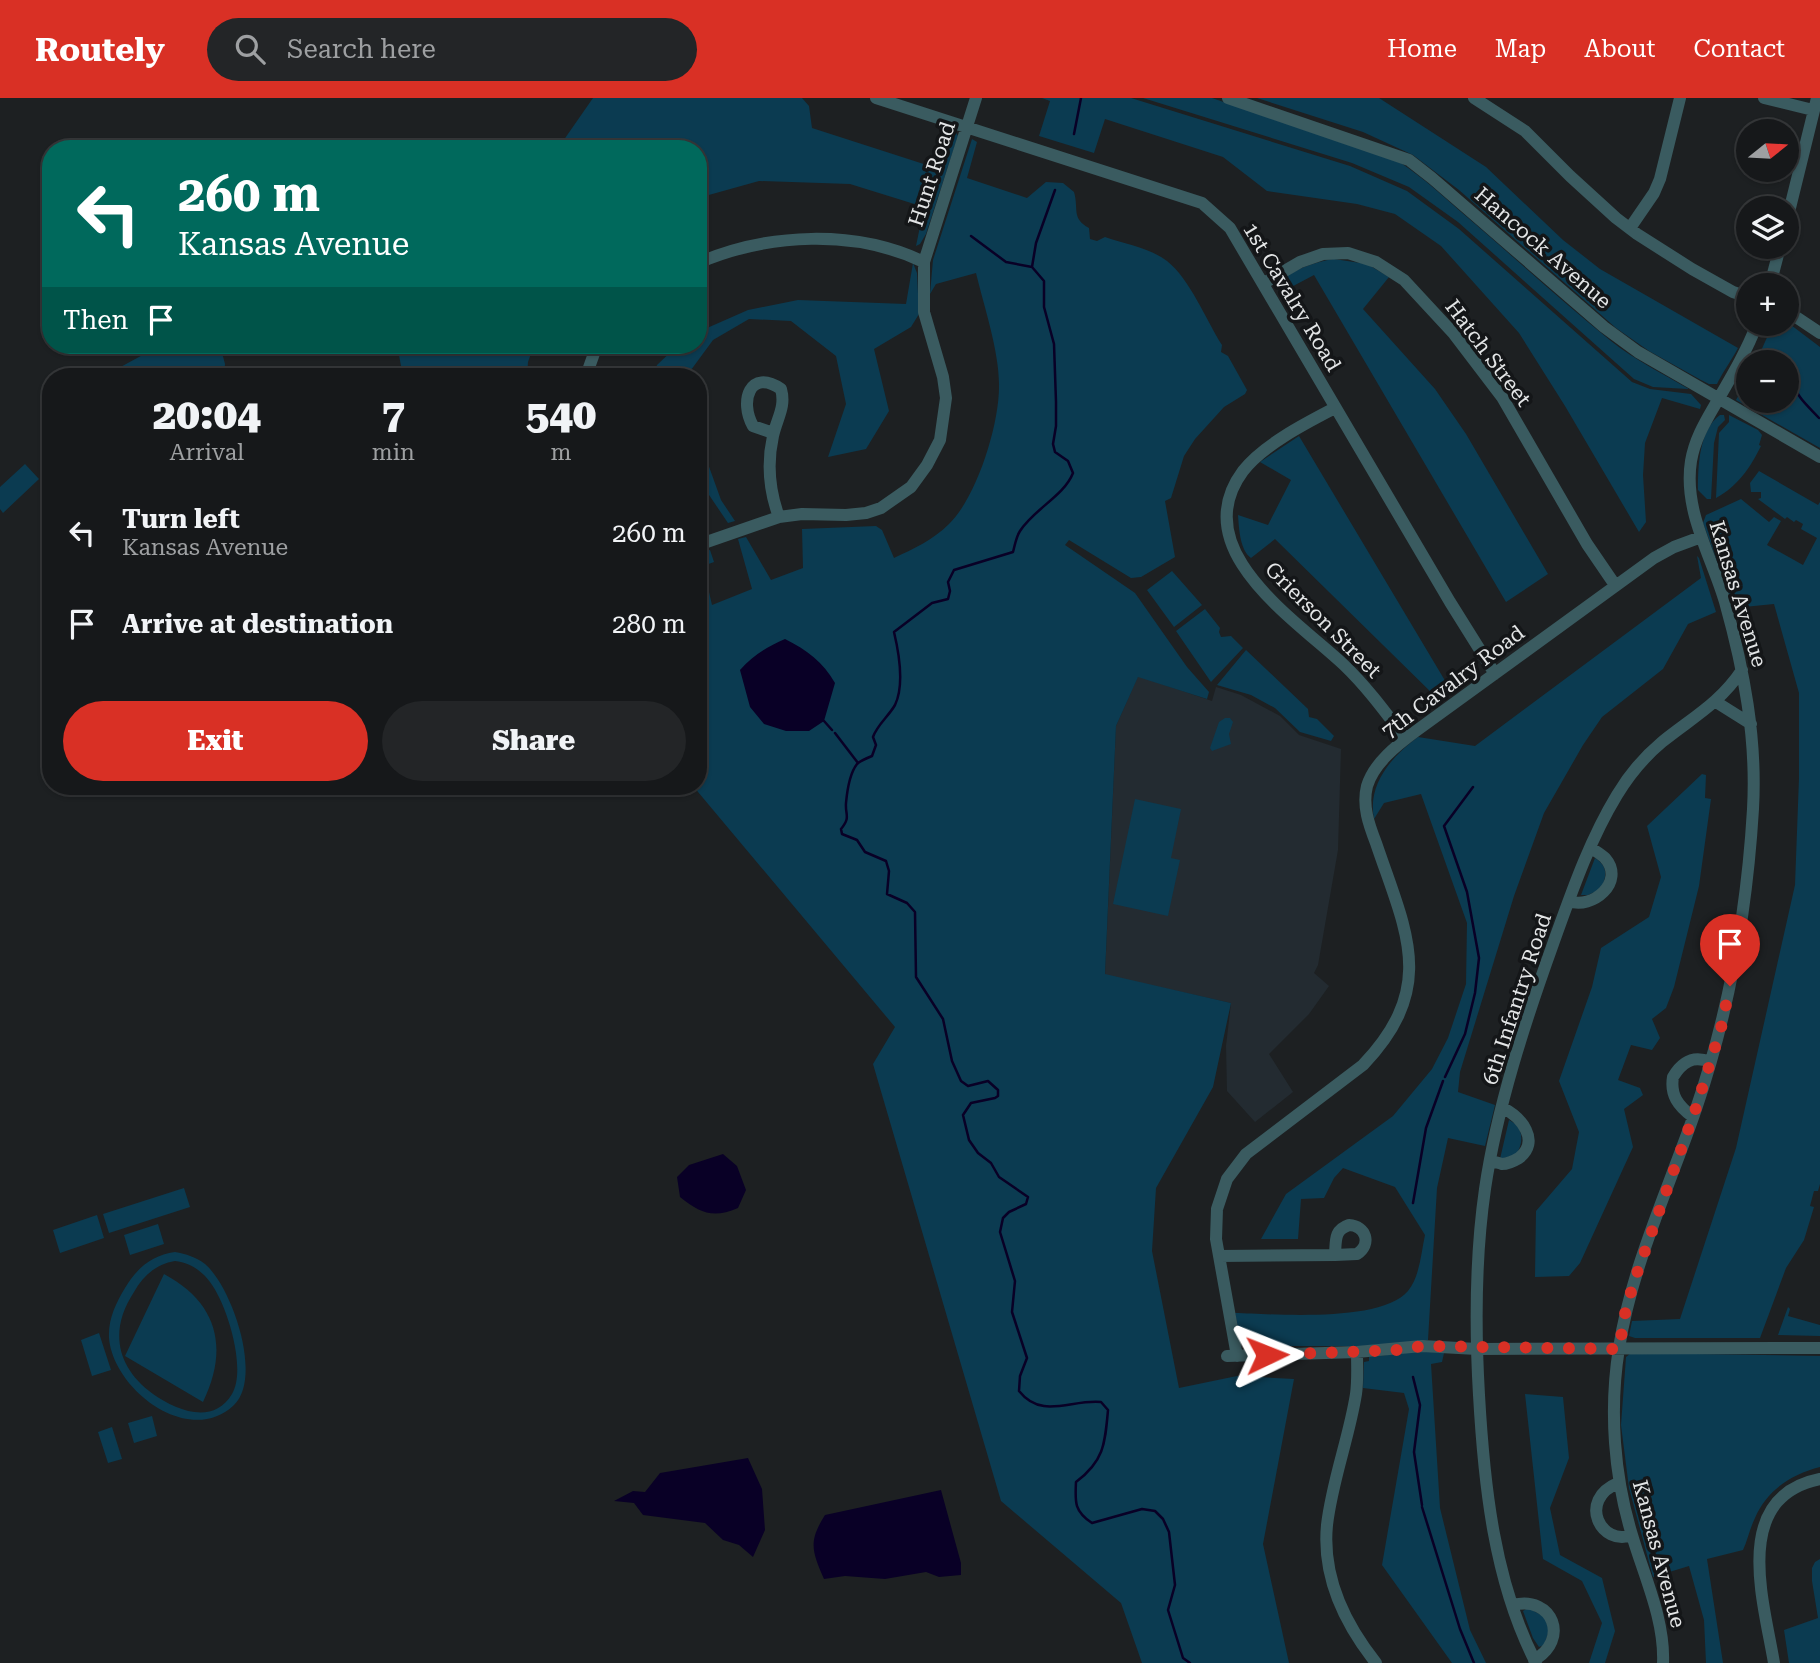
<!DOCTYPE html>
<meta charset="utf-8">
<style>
body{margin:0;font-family:"Roboto Serif",serif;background:#232527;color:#f1f3f6;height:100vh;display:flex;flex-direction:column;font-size:26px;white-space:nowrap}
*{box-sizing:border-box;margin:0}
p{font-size:23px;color:#9ea0a2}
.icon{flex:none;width:38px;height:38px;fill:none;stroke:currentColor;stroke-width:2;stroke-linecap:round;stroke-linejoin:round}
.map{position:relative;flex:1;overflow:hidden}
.details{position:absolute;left:42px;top:270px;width:665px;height:427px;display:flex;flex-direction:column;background:#16181a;border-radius:28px;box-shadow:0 2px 5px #0004,0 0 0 2px #353739}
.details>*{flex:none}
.top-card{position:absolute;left:42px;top:42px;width:665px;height:214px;border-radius:28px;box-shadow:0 2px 5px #0004,0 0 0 2px #353739;background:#00695c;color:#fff;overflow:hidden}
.needle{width:46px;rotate:72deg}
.controls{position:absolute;left:1736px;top:21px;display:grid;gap:14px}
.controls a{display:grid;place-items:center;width:63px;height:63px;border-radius:50%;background:#16181a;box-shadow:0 2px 5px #0004,0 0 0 2px #353739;font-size:35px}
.pin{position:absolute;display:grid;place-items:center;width:60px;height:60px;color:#fff;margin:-72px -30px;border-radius:50% 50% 50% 0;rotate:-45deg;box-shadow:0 0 7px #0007}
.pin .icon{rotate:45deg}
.me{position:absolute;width:77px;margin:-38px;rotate:88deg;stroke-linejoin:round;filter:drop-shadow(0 0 5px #0008)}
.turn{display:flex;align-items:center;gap:24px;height:147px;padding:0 21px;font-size:32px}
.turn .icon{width:91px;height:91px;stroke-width:2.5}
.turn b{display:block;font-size:49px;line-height:60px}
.then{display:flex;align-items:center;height:66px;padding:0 21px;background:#0003;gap:14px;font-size:26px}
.eta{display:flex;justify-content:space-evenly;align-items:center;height:119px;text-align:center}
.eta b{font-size:42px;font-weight:800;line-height:49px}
.button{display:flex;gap:14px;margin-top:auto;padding:14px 21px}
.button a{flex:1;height:80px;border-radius:42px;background:#d93025;color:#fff;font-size:28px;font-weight:800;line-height:80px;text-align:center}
.button a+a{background:#232527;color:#f1f3f6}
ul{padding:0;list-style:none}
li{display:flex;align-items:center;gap:21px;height:91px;padding:0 21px}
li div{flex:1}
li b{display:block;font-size:26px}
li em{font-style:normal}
header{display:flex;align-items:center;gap:42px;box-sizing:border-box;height:98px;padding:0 35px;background:#d93025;color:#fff}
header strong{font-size:33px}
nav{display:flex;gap:38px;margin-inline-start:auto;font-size:24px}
.search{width:490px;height:63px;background:#232527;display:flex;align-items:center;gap:18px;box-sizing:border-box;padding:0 24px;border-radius:38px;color:#9ea0a2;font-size:26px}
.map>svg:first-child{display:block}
.built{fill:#232b31}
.green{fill:#0b3b51;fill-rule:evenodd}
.water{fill:#090026}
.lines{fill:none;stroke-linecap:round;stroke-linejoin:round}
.stream{stroke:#090026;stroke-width:2.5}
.minor{stroke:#3a5b60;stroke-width:12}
.route{stroke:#d93025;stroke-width:12;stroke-dasharray:0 21.6}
.labels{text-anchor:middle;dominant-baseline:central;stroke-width:7;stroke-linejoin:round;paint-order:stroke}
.street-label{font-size:21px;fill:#e3e5e6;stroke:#141618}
</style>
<header>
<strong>Routely</strong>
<div class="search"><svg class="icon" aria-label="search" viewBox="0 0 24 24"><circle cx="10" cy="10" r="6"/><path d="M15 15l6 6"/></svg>Search here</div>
<nav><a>Home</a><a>Map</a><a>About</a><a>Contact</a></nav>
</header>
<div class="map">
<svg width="1820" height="1565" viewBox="0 0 1820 1565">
<rect width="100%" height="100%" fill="#1d2022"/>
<!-- built -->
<path class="built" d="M 1138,578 L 1212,603 L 1216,589 L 1241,597 L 1280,618 L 1299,637 L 1341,651 L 1338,752 L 1318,867 L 1314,875 L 1329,888 L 1309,916 L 1269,956 L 1293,994 L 1255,1024 L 1227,993 L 1226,948 L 1231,905 L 1105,877 L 1116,628 Z"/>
<!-- green -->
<path class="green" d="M 593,0 L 802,0 L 809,8 L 812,30 L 933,69 L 947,28 L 954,31 L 958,38 L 926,136 L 920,146 L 916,148 L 924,109 L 850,86 L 759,83 L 698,100 L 698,51 L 551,51 L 561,46 Z
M 1042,0 L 1131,0 L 1350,68 L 1407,93 L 1459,131 L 1632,284 L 1650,291 L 1691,296 L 1701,307 L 1700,311 L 1662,300 L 1645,345 L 1643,377 L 1646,424 L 1639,434 L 1565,308 L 1519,235 L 1441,148 L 1395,116 L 1357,106 L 1267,93 L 1223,59 L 1105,21 L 1094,55 L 1039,38 L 1050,3 Z
M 1143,0 L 1212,0 L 1401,65 C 1425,81 1446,101 1467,119 C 1514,159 1562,204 1611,243 C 1635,262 1663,276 1689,291 L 1653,289 L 1634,281 L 1458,124 L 1409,89 L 1352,65 Z
M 1257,0 L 1379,0 L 1486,69 L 1563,142 L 1600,171 L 1738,250 C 1731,263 1721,277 1717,286 L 1709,286 L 1701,282 L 1649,253 L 1616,230 L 1459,92 L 1413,57 L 1363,34 Z
M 972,41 L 977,44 L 967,80 L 1027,100 L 1046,84 L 1063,85 L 1074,94 C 1079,111 1071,120 1089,130 L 1090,141 L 1097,143 L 1105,139 C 1125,146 1150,150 1167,163 C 1190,181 1206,222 1222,247 L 1221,254 L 1228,258 L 1247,292 L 1245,296 L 1224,309 L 1195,341 L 1184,358 L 1171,400 L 1165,403 L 1175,459 L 1141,479 L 1131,480 L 1069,442 L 1065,447 L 1135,495 L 1187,569 L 1209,594 L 1207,601 L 1138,579 L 1116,628 L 1105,876 L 1231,905 L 1213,989 L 1156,1090 L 1152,1153 L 1179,1290 L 1237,1278 L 1294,1281 L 1263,1446 L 1289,1565 L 1142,1565 L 1121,1505 L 1001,1403 L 873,966 L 895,929 L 693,688 L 698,688 L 698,454 L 710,452 L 714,464 L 703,468 L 712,507 L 752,491 L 738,441 L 746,439 L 771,482 L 803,470 L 802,431 L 876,428 L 882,432 L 894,460 C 913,451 933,442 949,426 C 977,399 1000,325 999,286 C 999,253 984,208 976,175 L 936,186 L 930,196 L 933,162 Z
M 1334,161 L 1367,166 L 1389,179 L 1363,211 L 1435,291 L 1466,336 L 1548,476 L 1506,504 L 1314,177 L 1280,195 L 1277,189 C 1288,172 1315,164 1334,161 Z
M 913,165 L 917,175 L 919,216 L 911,229 L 874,251 L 889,313 L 866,351 L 828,359 L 846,306 L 836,258 L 791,223 L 749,221 L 713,242 L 691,272 L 692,278 L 653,278 L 657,267 L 678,247 L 698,247 L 698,234 L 748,212 L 798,202 L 906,206 Z
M 1787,224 L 1820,249 L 1820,350 L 1736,302 L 1748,280 L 1748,303 L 1787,303 L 1787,264 L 1756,264 L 1773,226 Z
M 161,247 L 220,247 L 225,266 L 224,278 L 104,278 Z
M 397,247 L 534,247 L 528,264 L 527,278 L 403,278 Z
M 1720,317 L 1724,317 L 1725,322 L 1718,329 L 1714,345 L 1711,401 L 1707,401 L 1698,392 C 1698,368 1699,332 1720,317 Z
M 1729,317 L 1758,332 L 1762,337 L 1759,347 L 1761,348 C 1750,370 1738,388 1716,400 L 1719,335 L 1729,324 Z
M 698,338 L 721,402 L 735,423 L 728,425 L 705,391 L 698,386 Z
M 1299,338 L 1450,591 L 1438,601 L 1275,441 L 1251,460 C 1240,452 1239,431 1238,417 L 1268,427 L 1291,382 L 1260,364 Z
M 25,366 L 39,381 L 3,415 L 0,411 L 0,389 Z
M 1759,373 L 1818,407 L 1820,404 L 1820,1086 L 1818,1093 L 1814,1093 L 1810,1108 L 1814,1109 L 1804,1142 L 1786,1170 L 1760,1240 L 1635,1240 L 1629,1238 L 1632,1223 L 1680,1221 L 1736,1050 L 1795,787 L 1799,680 L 1799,595 L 1774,506 L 1734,510 L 1703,425 L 1706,417 L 1741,401 L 1769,424 L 1774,419 L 1781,423 L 1767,447 L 1803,467 L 1817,440 L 1801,431 L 1803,426 L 1796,422 L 1794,424 L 1787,419 L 1785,421 L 1758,401 L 1761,400 L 1761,394 L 1751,394 L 1750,385 Z
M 1697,458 L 1699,460 L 1716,514 L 1688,526 L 1663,571 L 1602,619 L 1583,647 L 1544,715 L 1514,798 L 1460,974 L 1458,994 L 1495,1007 L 1485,1048 L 1448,1040 L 1437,1090 L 1428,1242 L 1371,1248 L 1244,1248 L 1245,1245 L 1241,1245 L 1235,1215 C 1274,1216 1381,1225 1408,1193 C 1420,1178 1421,1155 1425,1137 L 1395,1089 L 1343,1070 L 1334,1080 L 1324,1100 L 1301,1101 L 1298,1141 L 1261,1141 L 1286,1096 L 1393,1018 L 1432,971 L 1448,940 L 1466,886 L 1467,825 L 1421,696 L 1384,705 L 1374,721 C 1367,686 1392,658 1418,639 L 1475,648 L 1701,480 Z
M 1172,473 L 1202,507 L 1174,529 L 1147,492 Z
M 1205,511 L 1220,530 L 1219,534 L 1221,539 L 1231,538 L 1243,550 L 1211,584 L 1176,533 Z
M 1246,552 L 1308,611 L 1309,619 L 1317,621 L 1334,638 L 1331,643 L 1300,634 L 1275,610 L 1251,597 L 1217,587 Z
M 1225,620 L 1230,620 L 1233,624 L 1229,636 L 1231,646 L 1212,653 L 1210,650 L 1219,624 Z
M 1702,676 L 1706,677 L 1705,700 L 1711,701 L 1699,788 L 1674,889 L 1666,910 L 1652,921 L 1660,940 L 1652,952 L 1631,947 L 1618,982 L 1640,990 L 1643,997 L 1624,1011 L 1633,1049 L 1580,1165 L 1569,1178 L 1535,1179 L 1536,1113 L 1572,1071 L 1579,1034 L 1559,983 L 1592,889 L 1601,850 L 1649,819 L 1661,779 L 1647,728 Z
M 1135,701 L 1181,711 L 1171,760 L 1180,762 L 1168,818 L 1113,806 Z
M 1595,760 C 1608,768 1607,778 1601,791 L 1588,797 L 1581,797 Z
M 1509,1022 C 1524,1029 1524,1044 1516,1057 L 1500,1061 Z
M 184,1090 L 190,1109 L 109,1135 L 103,1116 Z
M 97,1117 L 104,1140 L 60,1155 L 53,1132 Z
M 158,1126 L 164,1146 L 130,1157 L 124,1137 Z
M 175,1154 C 186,1156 196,1159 205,1166 C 232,1189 263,1279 234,1307 C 189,1350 113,1291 109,1240 C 108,1221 116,1205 125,1190 C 137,1170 152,1157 175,1154 ZM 175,1163 C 189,1164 202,1173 210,1184 C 227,1206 247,1271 232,1296 C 213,1328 176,1312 153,1296 C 116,1269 109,1232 134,1194 C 143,1178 156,1166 175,1163 Z
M 164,1176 C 218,1205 229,1250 203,1304 L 125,1258 Z
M 1788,1209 L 1790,1211 L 1788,1218 L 1820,1227 L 1820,1238 L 1778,1237 Z
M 99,1235 L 111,1272 L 92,1278 L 81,1242 Z
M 1423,1253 L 1444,1255 L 1442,1264 L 1431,1266 L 1440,1410 L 1470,1532 L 1486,1565 L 1452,1565 L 1382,1467 L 1409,1311 L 1404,1295 L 1363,1290 L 1364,1264 L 1369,1263 L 1369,1259 Z
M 1631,1255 L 1820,1258 L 1820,1369 C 1792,1376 1767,1392 1755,1420 C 1750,1430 1748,1441 1743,1452 L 1707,1461 L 1723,1565 L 1706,1565 L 1704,1522 L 1689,1468 L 1653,1479 L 1629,1390 L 1621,1327 L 1626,1259 Z
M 1525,1296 L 1563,1299 L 1569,1360 L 1550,1410 L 1560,1457 L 1602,1480 L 1615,1533 L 1605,1565 L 1589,1565 L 1602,1525 L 1582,1483 L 1543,1461 Z
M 152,1318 L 157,1338 L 134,1345 L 128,1325 Z
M 112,1329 L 122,1361 L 108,1365 L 98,1334 Z
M 1820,1461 L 1820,1565 L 1789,1565 L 1784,1532 L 1818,1520 L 1812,1483 L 1812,1470 L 1815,1464 Z
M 1528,1510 L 1545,1519 L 1549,1533 L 1544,1547 L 1539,1549 L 1533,1540 L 1523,1513 Z"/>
<!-- water -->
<path class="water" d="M 785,541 C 807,552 823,564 835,585 L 824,623 L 809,633 L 786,633 L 764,626 L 750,609 L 740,572 C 753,557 767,549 785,541 Z
M 723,1056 L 737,1068 L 746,1092 L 738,1110 C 713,1121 700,1115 680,1099 L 677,1079 L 689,1067 Z
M 748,1360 L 762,1391 L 765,1432 L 753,1459 L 739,1447 L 723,1442 L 705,1425 L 643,1417 L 634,1405 L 614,1403 L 633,1393 L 645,1394 L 660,1375 Z
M 941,1392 L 961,1465 L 961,1477 L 939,1479 L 926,1474 L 885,1481 L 845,1478 L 824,1481 C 812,1453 808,1444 825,1417 Z"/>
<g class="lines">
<!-- stream -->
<path class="stream" d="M 1074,36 L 1081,0
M 1055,92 L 1036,145 L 1032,169 L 1044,183 L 1044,209 L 1054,246 L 1056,304 L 1056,328 L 1053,346 L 1055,354 L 1068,363 L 1073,375 C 1064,398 1034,411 1020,433 C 1016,439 1015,447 1013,454 L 954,472 L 948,484 L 950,493 L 948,501 L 932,505 L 894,534 C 899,555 905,586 895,607 C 888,619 877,627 873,639 L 876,647 L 872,658 C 867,660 860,663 857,666 C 850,675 847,694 846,705 C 845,717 851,719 841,731 L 842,736 L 857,742 L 865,754 L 886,763 L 889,773 L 887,796 L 907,805 L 915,814 L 916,879 L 943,921 L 952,963 L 961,983 L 968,988 L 988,983 L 998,992 L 998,998 L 995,1000 L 971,1005 L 963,1017 L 969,1042 L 978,1055 L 991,1065 L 999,1079 L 1028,1099 L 1026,1106 L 1009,1114 L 1003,1120 L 1000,1134 L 1015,1183 L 1012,1214 L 1027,1260 L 1020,1278 L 1019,1293 C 1042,1322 1071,1301 1101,1304 L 1108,1312 C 1105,1346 1104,1363 1076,1384 C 1075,1404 1074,1413 1092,1425 L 1142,1411 L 1155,1413 L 1163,1421 L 1169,1434 L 1175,1487 L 1168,1512 L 1183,1560 L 1190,1565
M 971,138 L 1006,164 L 1032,169
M 1793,283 C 1795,298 1809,309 1819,320
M 824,623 L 832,632
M 835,635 L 858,665
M 1445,979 L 1465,936 L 1475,895 L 1479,860 L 1467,794 L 1444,728 L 1473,689
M 1413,1105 L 1426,1030 L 1443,983
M 1413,1279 L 1420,1307 L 1414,1354 L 1422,1407
M 1422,1409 L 1460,1531 L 1474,1565"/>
<!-- minor -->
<path class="minor" d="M 876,0 L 1202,105 L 1230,130 L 1450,504 L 1495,576
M 1228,0 L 1409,62 L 1432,80 L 1604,229 L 1638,254 L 1820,359
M 1474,0 L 1525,33 L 1570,78 L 1616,120 L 1637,136 L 1692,171 L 1733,194 L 1748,199
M 1764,0 L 1813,12
M 1787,122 L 1817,0
M 1630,130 L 1654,95 L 1660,81 L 1680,0
M 698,165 C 768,135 855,131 924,164
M 1264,185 L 1300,164 L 1323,156 L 1348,155 L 1376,164 L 1404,182 L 1454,236 L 1502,299 L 1587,446 L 1615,487
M 1770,187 L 1780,149
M 1787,213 L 1820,235
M 586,278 L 597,247
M 1335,310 C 1306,325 1263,347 1243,373 C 1185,451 1295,521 1344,567 C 1367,589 1386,615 1405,640
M 773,335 L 753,328 C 739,303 750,270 781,291 C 786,309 777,320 773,338 C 767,365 769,392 779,419
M 698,447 L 779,419 L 802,416 L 846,417 L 866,415 L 881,410 L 911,389 L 927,367 L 940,342 L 946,300 L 943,279 L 924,214 L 924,164 L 976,0
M 1716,604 L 1751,626
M 1569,803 C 1592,812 1626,784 1605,760 C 1601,756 1595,753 1591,750
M 1693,1019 C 1678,1008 1670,997 1673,979 C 1682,964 1693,957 1710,964
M 1491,1063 C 1495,1064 1499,1065 1502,1066 C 1508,1066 1514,1063 1519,1060 C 1541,1043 1521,1019 1503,1010
M 1349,1127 C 1366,1128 1372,1146 1357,1156 L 1335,1157 C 1336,1142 1334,1132 1349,1127 Z
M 1219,1158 L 1335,1157
M 1357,1254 C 1357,1268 1358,1282 1356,1296 C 1349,1340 1332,1383 1327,1427 C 1322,1478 1345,1526 1376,1565
M 1227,1258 L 1357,1254 L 1422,1248 L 1477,1251 L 1820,1250
M 1237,1258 L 1216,1141 L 1217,1111 L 1227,1081 L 1246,1056 L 1363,967 C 1438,888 1406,834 1376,745 C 1369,727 1362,708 1367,688 C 1374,665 1397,647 1416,633 L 1654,460 L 1674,449 L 1701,439
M 1618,1385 C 1577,1402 1601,1449 1632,1437
M 1513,1507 C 1553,1497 1570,1542 1534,1562
M 1536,1565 C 1494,1484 1484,1386 1479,1297 C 1475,1228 1475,1160 1485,1091 C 1497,1009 1525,924 1553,846 C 1571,796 1589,743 1617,697 C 1629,677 1644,659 1662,644 C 1693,619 1719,606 1742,572
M 1663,1565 C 1665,1522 1644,1478 1632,1437 C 1614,1378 1609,1312 1619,1250 C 1632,1167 1669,1090 1696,1011 C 1729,914 1747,813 1753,711 C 1757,640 1744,572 1725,504 C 1712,459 1683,413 1691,363 C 1695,339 1707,321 1719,300 C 1733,276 1747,252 1757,226
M 1774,1565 C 1764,1504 1730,1399 1820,1381"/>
</g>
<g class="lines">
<!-- route -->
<path class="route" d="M 1267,1257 L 1398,1252 L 1422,1248 L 1619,1251 L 1626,1210 L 1636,1178 L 1696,1010 L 1721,930 L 1730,888"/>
</g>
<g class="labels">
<!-- street labels -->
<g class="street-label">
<text transform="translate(932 76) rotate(-72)">Hunt Road</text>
<text transform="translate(1543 150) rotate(41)">Hancock Avenue</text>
<text transform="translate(1292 199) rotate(59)">1st Cavalry Road</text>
<text transform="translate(1488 255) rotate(53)">Hatch Street</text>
<text transform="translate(1738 496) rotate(73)">Kansas Avenue</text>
<text transform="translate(1323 522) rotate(45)">Grierson Street</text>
<text transform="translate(1453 584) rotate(-37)">7th Cavalry Road</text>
<text transform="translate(1517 901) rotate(-72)">6th Infantry Road</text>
<text transform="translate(1659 1456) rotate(75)">Kansas Avenue</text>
</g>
</g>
</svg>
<div class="controls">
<a><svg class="needle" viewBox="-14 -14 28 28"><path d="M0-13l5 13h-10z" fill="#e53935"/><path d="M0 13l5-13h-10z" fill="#9ea0a2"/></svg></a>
<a><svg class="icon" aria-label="layers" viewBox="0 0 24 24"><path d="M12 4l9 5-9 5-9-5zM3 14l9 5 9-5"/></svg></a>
<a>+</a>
<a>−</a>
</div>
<div class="pin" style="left:1730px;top:888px;background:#d93025"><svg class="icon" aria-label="arrive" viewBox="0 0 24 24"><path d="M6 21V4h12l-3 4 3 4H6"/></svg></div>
<svg class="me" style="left:1267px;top:1257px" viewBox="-20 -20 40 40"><path d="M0-17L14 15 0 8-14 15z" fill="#d93025" stroke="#fff" stroke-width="4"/></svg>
<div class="top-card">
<div class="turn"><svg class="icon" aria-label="left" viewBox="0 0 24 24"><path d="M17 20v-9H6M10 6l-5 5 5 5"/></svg><div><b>260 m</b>Kansas Avenue</div></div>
<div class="then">Then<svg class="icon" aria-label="arrive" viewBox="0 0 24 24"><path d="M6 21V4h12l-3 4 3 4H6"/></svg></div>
</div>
<section class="details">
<div class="eta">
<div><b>20:04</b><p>Arrival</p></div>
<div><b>7</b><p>min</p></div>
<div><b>540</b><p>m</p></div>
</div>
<ul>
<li><svg class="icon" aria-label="left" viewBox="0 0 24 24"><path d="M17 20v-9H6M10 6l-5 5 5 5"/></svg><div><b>Turn left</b><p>Kansas Avenue</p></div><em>260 m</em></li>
<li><svg class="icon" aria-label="arrive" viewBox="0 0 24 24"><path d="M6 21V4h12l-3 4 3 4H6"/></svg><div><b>Arrive at destination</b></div><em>280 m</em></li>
</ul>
<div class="button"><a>Exit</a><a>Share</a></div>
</section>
</div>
